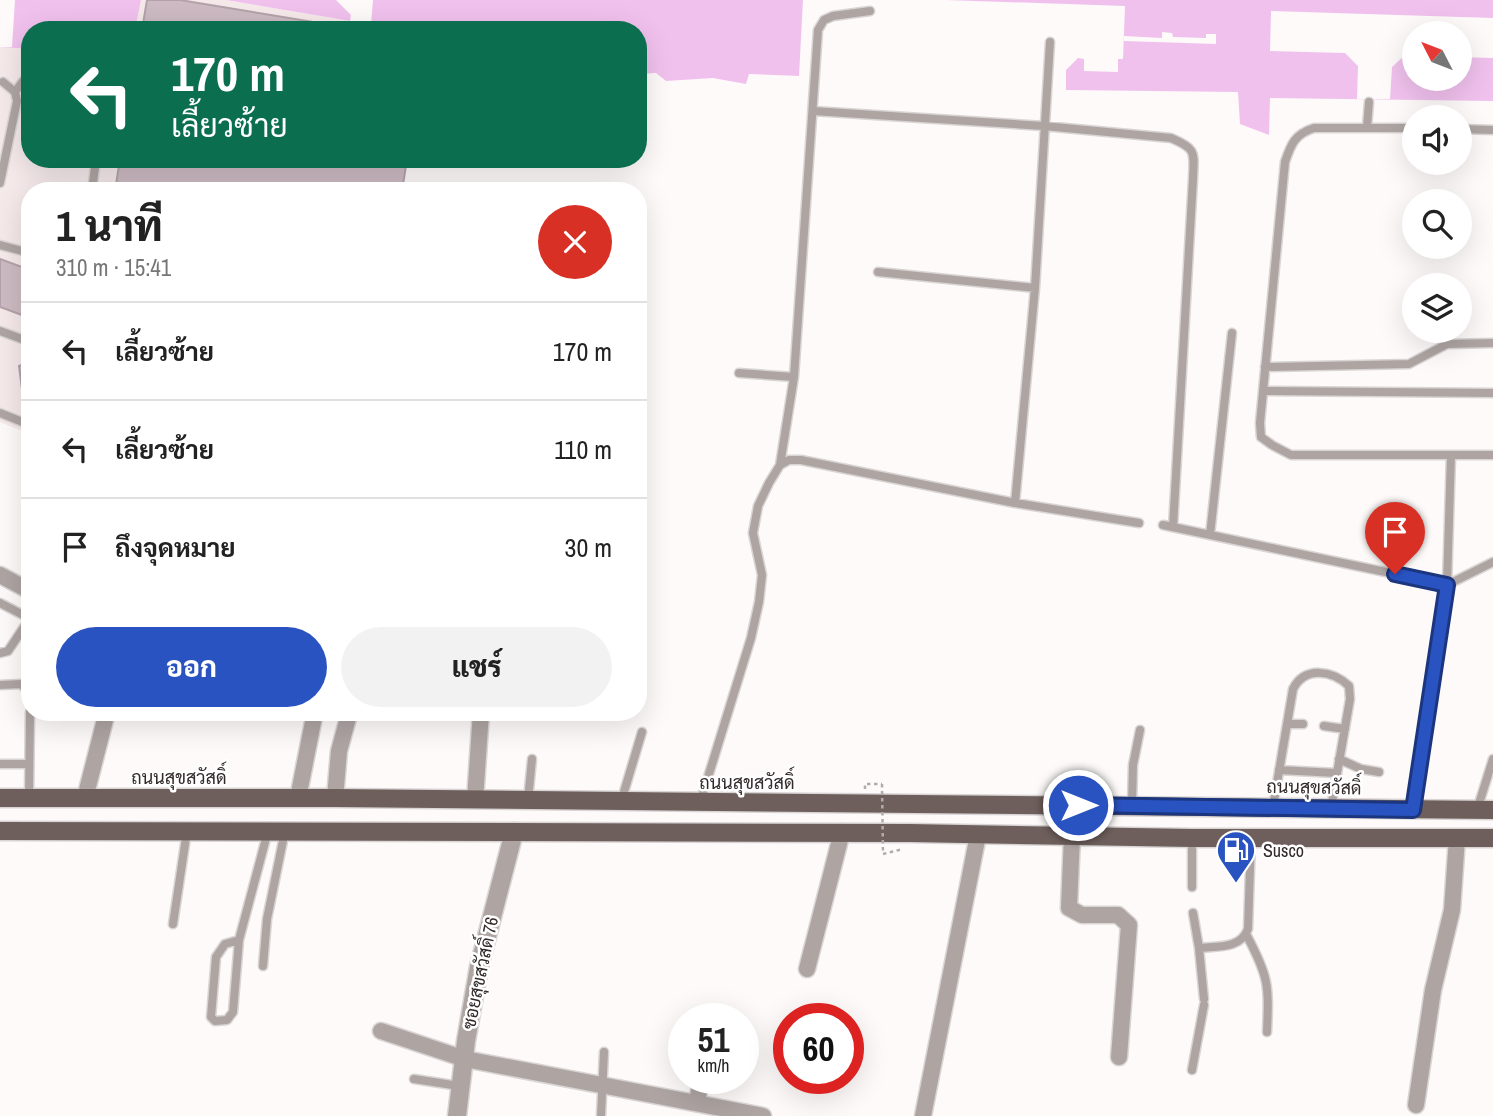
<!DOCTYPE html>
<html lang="th">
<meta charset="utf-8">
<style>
body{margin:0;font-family:"Archivo Narrow",Sarabun,sans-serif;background:#f2f2f2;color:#222;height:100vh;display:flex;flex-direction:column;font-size:26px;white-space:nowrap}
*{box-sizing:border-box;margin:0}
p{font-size:23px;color:#767676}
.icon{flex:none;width:38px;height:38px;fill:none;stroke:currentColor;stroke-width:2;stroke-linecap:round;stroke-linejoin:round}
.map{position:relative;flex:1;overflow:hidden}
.side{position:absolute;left:21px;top:182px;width:626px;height:539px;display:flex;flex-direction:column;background:#fff;border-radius:28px;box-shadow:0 7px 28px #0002}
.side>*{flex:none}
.top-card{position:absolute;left:21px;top:21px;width:626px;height:147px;border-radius:28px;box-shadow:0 7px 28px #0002;background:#0b6e4f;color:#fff;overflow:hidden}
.needle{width:46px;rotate:312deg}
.fabs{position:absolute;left:1402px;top:21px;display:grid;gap:14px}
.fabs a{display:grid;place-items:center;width:70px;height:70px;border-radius:50%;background:#fff;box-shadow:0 7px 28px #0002;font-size:35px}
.speed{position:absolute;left:668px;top:1003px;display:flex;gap:14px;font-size:35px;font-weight:700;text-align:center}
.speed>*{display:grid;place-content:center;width:91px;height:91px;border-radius:50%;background:#fff;box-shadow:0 7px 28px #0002;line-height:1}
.speed small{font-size:18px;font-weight:400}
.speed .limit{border:10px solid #d22;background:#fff;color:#111}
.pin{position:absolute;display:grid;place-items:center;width:60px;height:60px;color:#fff;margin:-72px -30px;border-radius:50% 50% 50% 0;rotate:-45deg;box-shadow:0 0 7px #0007}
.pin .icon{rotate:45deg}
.me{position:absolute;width:77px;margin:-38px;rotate:90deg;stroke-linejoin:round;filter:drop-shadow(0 0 5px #0008)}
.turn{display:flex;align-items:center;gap:24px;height:147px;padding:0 35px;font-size:32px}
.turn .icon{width:91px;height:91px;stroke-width:2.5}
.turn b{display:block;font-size:49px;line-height:60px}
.round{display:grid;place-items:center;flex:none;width:74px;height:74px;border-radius:37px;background:#f2f2f2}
.headline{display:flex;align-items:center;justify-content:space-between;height:119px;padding:0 35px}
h1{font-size:42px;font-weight:800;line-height:52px}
.button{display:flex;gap:14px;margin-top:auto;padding:14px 35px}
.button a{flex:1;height:80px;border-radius:42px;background:#2a53c2;color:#fff;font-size:28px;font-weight:800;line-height:80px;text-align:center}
.button a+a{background:#f2f2f2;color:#222}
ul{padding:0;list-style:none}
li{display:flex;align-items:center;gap:21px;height:98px;padding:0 35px;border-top:2px solid #e0e0e0}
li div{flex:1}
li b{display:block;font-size:26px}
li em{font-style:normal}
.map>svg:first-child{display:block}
.built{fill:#f5e9ea}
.water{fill:#f0c1ed;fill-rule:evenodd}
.pier{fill:#fefafa}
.building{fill:#cdbac2;stroke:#b4a2aa;stroke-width:2}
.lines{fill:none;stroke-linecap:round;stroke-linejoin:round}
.service-casing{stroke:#d9d5d5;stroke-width:11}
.minor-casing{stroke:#d9d5d5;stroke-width:19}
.tertiary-casing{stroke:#d9d5d5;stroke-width:21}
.primary-casing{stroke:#d9d5d5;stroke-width:21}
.path{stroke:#b1acac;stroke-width:2.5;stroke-dasharray:3.5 3.5;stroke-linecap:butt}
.service{stroke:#aea5a3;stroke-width:8}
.minor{stroke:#aea5a3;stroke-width:16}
.tertiary{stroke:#aea5a3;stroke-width:18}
.primary{stroke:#6e5f5c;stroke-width:18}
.path-bridge{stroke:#b1acac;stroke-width:2.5;stroke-dasharray:3.5 3.5;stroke-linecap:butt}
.route-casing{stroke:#1b367e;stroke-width:18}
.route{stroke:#2a53c2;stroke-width:12}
.labels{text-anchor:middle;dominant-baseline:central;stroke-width:5;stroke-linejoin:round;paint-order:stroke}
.street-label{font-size:18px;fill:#322a2b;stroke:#fff}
.poi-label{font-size:18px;fill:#322a2b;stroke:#fff;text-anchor:start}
</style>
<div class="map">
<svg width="1493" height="1116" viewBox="0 0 1493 1116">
<rect width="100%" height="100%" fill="#fefafa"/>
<!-- built -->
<path class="built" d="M 141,0 L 226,0 L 404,30 L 135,30 Z
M 0,47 L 30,49 L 30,159 L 407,159 L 401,191 L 30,191 L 30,434 L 0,422 Z"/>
<!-- water -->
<path class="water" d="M 0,0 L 141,0 L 135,30 L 30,30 L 30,49 L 0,47 Z
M 226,0 L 803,0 L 799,76 L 749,74 L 746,84 L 713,78 L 666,81 L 656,73 L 639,74 L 639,30 L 404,30 Z
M 946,0 L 1493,0 L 1493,101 L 1270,98 L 1269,135 L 1240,124 L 1238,92 L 1066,90 L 1066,70 L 1078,58 L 1084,59 L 1084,71 L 1118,72 L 1118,59 L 1123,59 L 1125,6 ZM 1414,33 L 1460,33 L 1460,79 L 1414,79 Z"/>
<!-- pier -->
<path class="pier" d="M 0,0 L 15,0 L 12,47 L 0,47 Z
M 336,0 L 373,0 L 371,24 L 350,21 L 351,15 Z
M 1271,11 L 1493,18 L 1493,58 L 1460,57 L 1460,33 L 1414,33 L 1414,55 L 1405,55 L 1392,67 L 1390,99 L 1357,99 L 1358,66 L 1345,53 L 1270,51 Z
M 1162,32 L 1172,33 L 1173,37 L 1206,38 L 1206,34 L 1216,34 L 1216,44 L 1124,41 L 1124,36 L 1162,38 Z"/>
<!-- building -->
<path class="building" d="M 147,0 L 180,0 L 326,24 L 326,30 L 142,30 Z
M 120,159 L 407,159 L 402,191 L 115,191 Z
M 0,259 L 30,270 L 30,318 L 0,307 Z
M 30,362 L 30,397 L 23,397 L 19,366 Z"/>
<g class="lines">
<!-- service casing -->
<g class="service-casing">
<path id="service" d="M 15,92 L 23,81 L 30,78
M 813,111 L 1044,126 L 1171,138 C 1197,149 1194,152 1193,179 L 1173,527
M 1367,127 L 1369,102
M 1414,128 L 1314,128 C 1295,134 1291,144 1285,162 L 1260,423 L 1261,437 L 1272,445 L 1291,455 L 1493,455
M 1460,129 L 1493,130
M 0,183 L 17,101 L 15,92 L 3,82
M 92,191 L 96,159
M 0,245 L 30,253
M 878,272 L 1035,288
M 0,331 L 30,342
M 1265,367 L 1409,364 L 1447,344 L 1493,343
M 739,373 L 794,377
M 1263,391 L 1493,393
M 0,413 L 30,425
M 780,465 L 794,377 L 818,30 L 824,20 L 833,16 L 870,11
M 1015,503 L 1035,288 L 1050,42
M 1163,525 L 1447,585 L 1451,455
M 1210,535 L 1232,333
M 0,603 L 29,618
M 0,653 L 8,651 L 30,618
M 0,685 L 21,684 L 30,693
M 1287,724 L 1303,724
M 1324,726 L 1345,729
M 1339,759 L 1361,769 L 1379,772
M 0,764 L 29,764
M 1279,770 L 1336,773
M 29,798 L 30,712
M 528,800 L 532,759
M 621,802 L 642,732
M 700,803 L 751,638 L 759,602 L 762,575 L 753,533 L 758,506 L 769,483 L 780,465 L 789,460 L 801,460 L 1015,503 L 1139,523
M 1132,805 L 1133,765 L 1140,730
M 1273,807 L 1293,689 C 1305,666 1332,670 1349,686 L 1350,699 L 1331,808
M 1413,810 L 1447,585 L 1493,562
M 1477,810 L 1493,759
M 1192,887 L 1192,838
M 1193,913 L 1199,948 C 1217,946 1241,949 1248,929 L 1251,838
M 173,924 L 187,831
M 1246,934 C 1269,977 1269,985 1267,1032
M 239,940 L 225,944 L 216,957 L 211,1017 L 215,1021 L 227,1020 L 233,1012 L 239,940 L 268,831
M 1199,948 L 1204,999
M 263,966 L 267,919 L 285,831
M 1192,1070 L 1204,1005
M 414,1079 L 459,1086
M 601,1116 L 604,1052"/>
</g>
<!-- minor casing -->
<g class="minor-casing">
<path id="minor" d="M 0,575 L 30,591
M 85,798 L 107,712
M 298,798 L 315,712
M 335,798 L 339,751 L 348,718
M 475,800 L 481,712
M 1072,836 L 1069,908 L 1082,915 L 1118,915 L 1129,925 L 1119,1057
M 807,969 L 842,832
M 381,1031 L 465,1059 L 763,1116
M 697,1103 L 701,1078
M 1416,1105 L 1433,990 L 1452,910 L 1457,838
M 923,1116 L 978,835"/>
</g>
<!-- tertiary casing -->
<g class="tertiary-casing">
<path id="tertiary" d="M 457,1116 L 466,1041 L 479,967 L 514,832"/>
</g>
<!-- primary casing -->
<g class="primary-casing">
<path id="primary" d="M 0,798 L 335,798 L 1493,810
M 0,831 L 910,833 L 1192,838 L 1493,838"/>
</g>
<!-- path -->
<path class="path" d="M 865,789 L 865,784 L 882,784
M 883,854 L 903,849"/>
<!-- service -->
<use href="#service" class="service"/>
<!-- minor -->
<use href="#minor" class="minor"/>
<!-- tertiary -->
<use href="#tertiary" class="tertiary"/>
<!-- primary -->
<use href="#primary" class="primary"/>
<!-- path-bridge -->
<path class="path-bridge" d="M 882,784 L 883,854"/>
</g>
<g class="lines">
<!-- route casing -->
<g class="route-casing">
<path id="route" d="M 1078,805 L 1413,810 L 1447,585 L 1395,574"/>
</g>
<!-- route -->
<use href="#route" class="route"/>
</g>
<!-- icons -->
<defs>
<g id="fuel-pin" transform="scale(2.0125)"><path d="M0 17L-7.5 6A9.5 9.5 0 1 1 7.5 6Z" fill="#2a53c2" stroke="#fff"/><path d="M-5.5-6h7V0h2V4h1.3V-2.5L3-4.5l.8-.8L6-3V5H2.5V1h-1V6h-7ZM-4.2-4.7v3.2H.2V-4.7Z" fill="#fff"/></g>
</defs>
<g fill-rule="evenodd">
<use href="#fuel-pin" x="1236" y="850"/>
</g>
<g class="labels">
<!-- street labels -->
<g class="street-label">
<text x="179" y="777">ถนนสุขสวัสดิ์</text>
<text x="747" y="782">ถนนสุขสวัสดิ์</text>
<text transform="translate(1314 787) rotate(1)">ถนนสุขสวัสดิ์</text>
<text transform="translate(480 973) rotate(-78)">ซอยสุขสวัสดิ์ 76</text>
</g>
<!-- poi labels -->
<g class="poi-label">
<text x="1263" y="850">Susco</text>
</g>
</g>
</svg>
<div class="fabs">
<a><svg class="needle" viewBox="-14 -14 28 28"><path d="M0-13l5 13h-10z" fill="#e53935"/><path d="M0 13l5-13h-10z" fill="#767676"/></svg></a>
<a><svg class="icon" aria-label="sound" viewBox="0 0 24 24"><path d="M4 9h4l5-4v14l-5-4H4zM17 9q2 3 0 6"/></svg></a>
<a><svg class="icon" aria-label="search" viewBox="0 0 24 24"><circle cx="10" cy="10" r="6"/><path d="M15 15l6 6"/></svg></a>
<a><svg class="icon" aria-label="layers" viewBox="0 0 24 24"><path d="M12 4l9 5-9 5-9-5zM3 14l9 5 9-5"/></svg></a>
</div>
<div class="speed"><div>51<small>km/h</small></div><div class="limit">60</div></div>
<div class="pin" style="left:1395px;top:574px;background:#d93025"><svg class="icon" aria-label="arrive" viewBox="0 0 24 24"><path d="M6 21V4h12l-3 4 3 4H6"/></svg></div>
<svg class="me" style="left:1078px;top:805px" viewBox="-20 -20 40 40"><circle r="17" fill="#2a53c2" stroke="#fff" stroke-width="3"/><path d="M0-11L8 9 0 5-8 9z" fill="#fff"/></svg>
<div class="top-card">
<div class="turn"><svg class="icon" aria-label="left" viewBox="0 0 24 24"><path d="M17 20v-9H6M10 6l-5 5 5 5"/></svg><div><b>170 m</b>เลี้ยวซ้าย</div></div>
</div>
<section class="side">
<div class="headline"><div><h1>1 นาที</h1><p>310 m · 15:41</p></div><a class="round" style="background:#d93025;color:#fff"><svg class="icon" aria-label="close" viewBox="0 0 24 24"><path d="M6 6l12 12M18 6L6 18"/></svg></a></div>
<ul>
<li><svg class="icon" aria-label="left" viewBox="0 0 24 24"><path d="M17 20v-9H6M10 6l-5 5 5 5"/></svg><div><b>เลี้ยวซ้าย</b></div><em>170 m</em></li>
<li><svg class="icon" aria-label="left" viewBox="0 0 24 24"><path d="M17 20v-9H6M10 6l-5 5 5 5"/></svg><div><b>เลี้ยวซ้าย</b></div><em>110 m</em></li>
<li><svg class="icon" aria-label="arrive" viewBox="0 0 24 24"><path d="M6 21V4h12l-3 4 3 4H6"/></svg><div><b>ถึงจุดหมาย</b></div><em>30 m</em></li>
</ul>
<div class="button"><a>ออก</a><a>แชร์</a></div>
</section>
</div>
